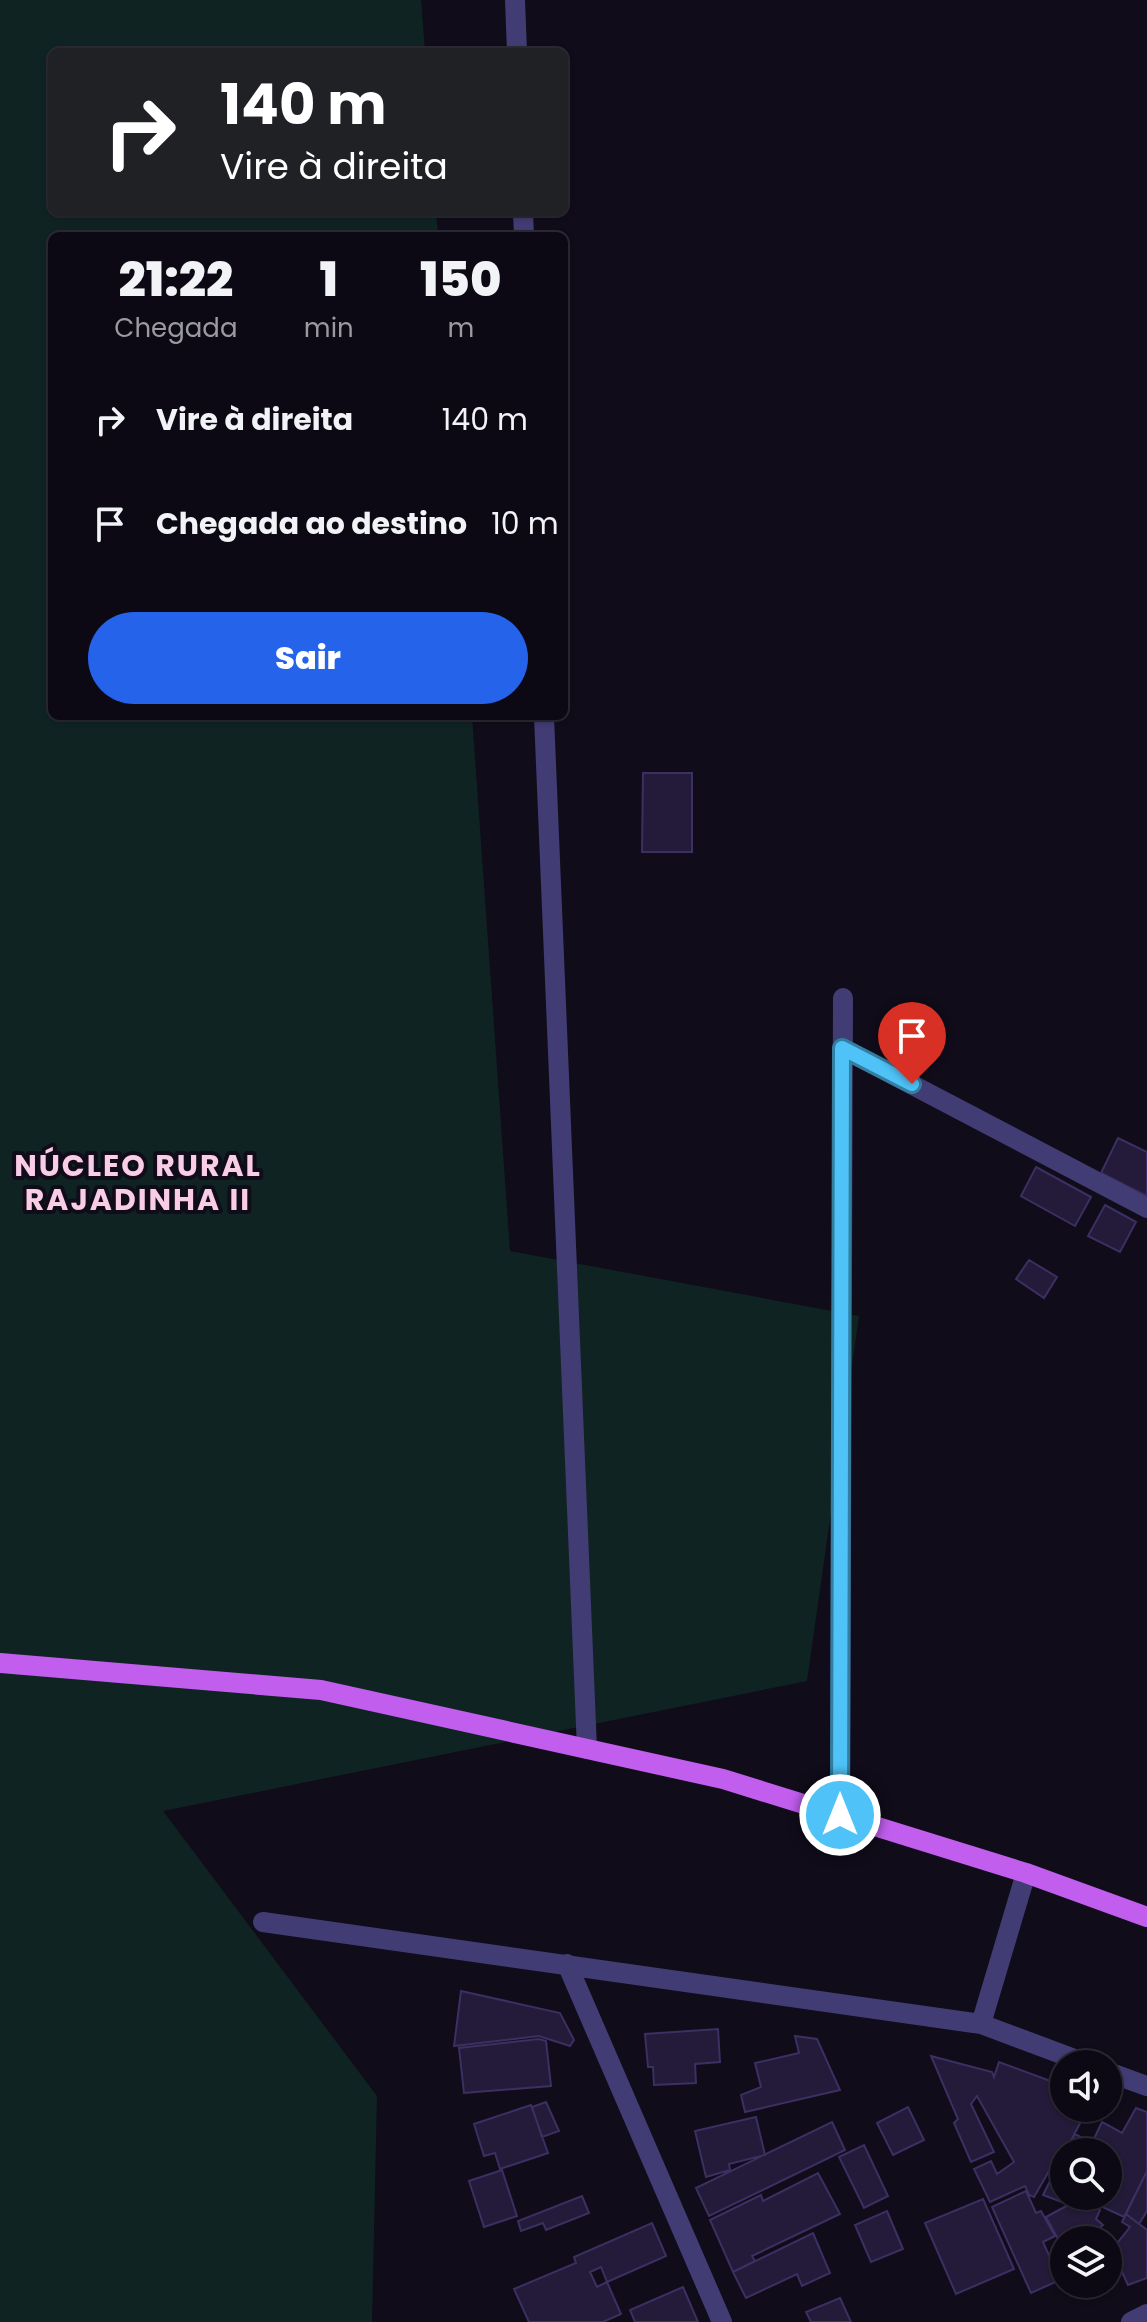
<!DOCTYPE html>
<html lang="pt">
<meta charset="utf-8">
<style>
body{margin:0;font-family:Poppins,sans-serif;background:#1a1722;color:#f1f3f6;height:100vh;display:flex;flex-direction:column;font-size:30px;white-space:nowrap}
*{box-sizing:border-box;margin:0}
p{font-size:26px;color:#9a9aa0}
.icon{flex:none;width:44px;height:44px;fill:none;stroke:currentColor;stroke-width:2;stroke-linecap:round;stroke-linejoin:round}
.map{position:relative;flex:1;overflow:hidden}
.panel{position:absolute;left:48px;top:232px;width:520px;height:488px;display:flex;flex-direction:column;background:#0c0914;border-radius:12px;box-shadow:0 2px 6px #0004,0 0 0 2px #2c2a34}
.panel>*{flex:none}
.guide{position:absolute;left:48px;top:48px;width:520px;height:168px;border-radius:12px;box-shadow:0 2px 6px #0004,0 0 0 2px #2c2a34;background:#202124;color:#fff;overflow:hidden}
.buttons{position:absolute;left:1050px;top:2050px;display:grid;gap:16px}
.buttons a{display:grid;place-items:center;width:72px;height:72px;border-radius:50%;background:#0c0914;box-shadow:0 2px 6px #0004,0 0 0 2px #2c2a34;font-size:40px}
.pin{position:absolute;display:grid;place-items:center;width:68px;height:68px;color:#fff;margin:-82px -34px;border-radius:50% 50% 50% 0;rotate:-45deg;box-shadow:0 0 8px #0007}
.pin .icon{rotate:45deg}
.me{position:absolute;width:88px;margin:-44px;rotate:0deg;stroke-linejoin:round;filter:drop-shadow(0 0 6px #0008)}
.turn{display:flex;align-items:center;gap:28px;height:168px;padding:0 40px;font-size:36px}
.turn .icon{width:104px;height:104px;stroke-width:2.5}
.turn b{display:block;font-size:56px;line-height:68px}
.eta{display:flex;justify-content:space-evenly;align-items:center;height:136px;text-align:center}
.eta b{font-size:48px;font-weight:800;line-height:56px}
.cta{display:flex;gap:16px;margin-top:auto;padding:16px 40px}
.cta a{flex:1;height:92px;border-radius:48px;background:#2563eb;color:#fff;font-size:32px;font-weight:800;line-height:92px;text-align:center}
ul{padding:0;list-style:none}
li{display:flex;align-items:center;gap:24px;height:104px;padding:0 40px}
li div{flex:1}
li b{display:block;font-size:30px}
li em{font-style:normal}
.map>svg:first-child{display:block}
.green{fill:#102323}
.building{fill:#231b39;stroke:#3c2f62;stroke-width:2;fill-rule:evenodd}
.lines{fill:none;stroke-linecap:round;stroke-linejoin:round}
.street{stroke:#423c74;stroke-width:20}
.primary{stroke:#c15eee;stroke-width:20}
.route-casing{stroke:#337fa1;stroke-width:20}
.route{stroke:#4fc3f7;stroke-width:14}
.labels{text-anchor:middle;dominant-baseline:central;stroke-width:8;stroke-linejoin:round;paint-order:stroke}
.district-label{font-size:30px;font-weight:bold;letter-spacing:2px;fill:#facde7;stroke:#100c1a}
</style>
<div class="map">
<svg width="1147" height="2322" viewBox="0 0 1147 2322">
<rect width="100%" height="100%" fill="#100c1a"/>
<!-- green -->
<path class="green" d="M 0,0 L 421,0 L 425,52 L 52,52 L 52,212 L 436,212 L 438,236 L 52,236 L 52,716 L 472,716 L 510,1251 L 859,1316 L 807,1681 L 163,1811 L 377,2096 L 372,2322 L 0,2322 Z"/>
<!-- building -->
<path class="building" d="M 643,773 L 692,773 L 692,852 L 642,852 Z
M 1118,1138 L 1147,1152 L 1147,1196 L 1101,1173 Z
M 1036,1167 L 1091,1197 L 1075,1226 L 1021,1196 Z
M 1105,1205 L 1136,1222 L 1120,1252 L 1088,1236 Z
M 1029,1260 L 1057,1277 L 1044,1298 L 1016,1279 Z
M 461,1991 L 560,2013 L 574,2040 L 570,2046 L 539,2036 L 454,2046 Z
M 718,2029 L 720,2062 L 695,2064 L 696,2083 L 654,2085 L 653,2067 L 648,2067 L 645,2034 Z
M 795,2036 L 817,2039 L 840,2090 L 745,2112 L 741,2095 L 761,2087 L 755,2063 L 799,2053 Z
M 539,2039 L 546,2041 L 551,2086 L 464,2093 L 459,2048 Z
M 931,2056 L 992,2072 L 994,2077 L 999,2062 L 1064,2086 L 1064,2108 L 1088,2108 L 1065,2152 L 1060,2152 L 1034,2197 L 1029,2195 L 1025,2186 L 990,2202 L 974,2169 L 991,2161 L 997,2174 L 1014,2162 L 977,2096 L 971,2104 L 994,2152 L 971,2162 L 954,2123 L 958,2119 Z
M 546,2102 L 559,2131 L 542,2137 L 532,2107 Z
M 531,2105 L 548,2153 L 500,2169 L 495,2153 L 484,2156 L 474,2124 Z
M 908,2107 L 924,2140 L 893,2155 L 877,2123 Z
M 1136,2108 L 1147,2112 L 1147,2171 L 1124,2217 L 1081,2197 L 1075,2207 L 1043,2195 L 1057,2167 L 1064,2167 L 1064,2196 L 1108,2196 L 1108,2152 L 1065,2152 L 1075,2134 L 1092,2143 L 1102,2122 L 1122,2133 Z
M 756,2117 L 765,2155 L 729,2164 L 730,2170 L 706,2177 L 695,2131 Z
M 832,2122 L 845,2150 L 709,2216 L 696,2188 Z
M 864,2145 L 888,2196 L 864,2208 L 839,2157 Z
M 502,2170 L 517,2216 L 484,2227 L 469,2181 Z
M 1147,2171 L 1147,2211 L 1139,2224 L 1126,2214 Z
M 818,2173 L 840,2214 L 752,2256 L 755,2261 L 733,2272 L 710,2220 L 761,2195 L 763,2201 Z
M 1026,2191 L 1036,2213 L 1041,2211 L 1055,2236 L 1043,2242 L 1060,2280 L 1031,2293 L 992,2207 Z
M 582,2196 L 589,2213 L 546,2230 L 543,2223 L 521,2231 L 518,2221 Z
M 983,2199 L 1014,2269 L 956,2294 L 925,2223 Z
M 1082,2203 L 1086,2209 L 1094,2205 L 1100,2210 L 1096,2219 L 1103,2225 L 1097,2230 L 1103,2240 L 1064,2240 L 1064,2250 L 1046,2217 L 1070,2204 L 1075,2207 Z
M 887,2211 L 903,2249 L 871,2262 L 855,2225 Z
M 1126,2214 L 1147,2230 L 1147,2278 L 1128,2285 L 1114,2255 L 1118,2250 L 1114,2247 L 1130,2227 L 1122,2222 Z
M 652,2223 L 666,2256 L 607,2282 L 621,2314 L 603,2322 L 529,2322 L 514,2289 L 576,2263 L 574,2257 ZM 601,2267 L 607,2282 L 597,2287 L 590,2272 Z
M 813,2233 L 830,2273 L 802,2286 L 797,2274 L 746,2298 L 733,2272 Z
M 1108,2248 L 1120,2273 L 1108,2279 Z
M 683,2287 L 698,2322 L 635,2322 L 630,2310 Z
M 840,2298 L 851,2322 L 811,2322 L 806,2312 Z"/>
<g class="lines">
<!-- street -->
<path class="street" d="M 515,0 L 517,52
M 523,212 L 524,236
M 544,716 L 587,1749
M 842,1048 L 1147,1208
M 840,1815 L 843,998
M 263,1922 L 981,2024 L 1088,2064
M 567,1964 L 722,2322
M 981,2024 L 1026,1873
M 1108,2072 L 1147,2086
M 1131,2322 L 1147,2314"/>
<!-- primary -->
<path class="primary" d="M 0,1663 L 321,1690 L 723,1779 L 1026,1873 L 1147,1917"/>
</g>
<g class="lines">
<!-- route casing -->
<g class="route-casing">
<path id="route" d="M 840,1815 L 842,1048 L 912,1084"/>
</g>
<!-- route -->
<use href="#route" class="route"/>
</g>
<g class="labels">
<!-- district labels -->
<g class="district-label">
<text x="138" y="1165">NÚCLEO RURAL<tspan x="138" dy="34">RAJADINHA II</tspan></text>
</g>
</g>
</svg>
<div class="buttons">
<a><svg class="icon" aria-label="sound" viewBox="0 0 24 24"><path d="M4 9h4l5-4v14l-5-4H4zM17 9q2 3 0 6"/></svg></a>
<a><svg class="icon" aria-label="search" viewBox="0 0 24 24"><circle cx="10" cy="10" r="6"/><path d="M15 15l6 6"/></svg></a>
<a><svg class="icon" aria-label="layers" viewBox="0 0 24 24"><path d="M12 4l9 5-9 5-9-5zM3 14l9 5 9-5"/></svg></a>
</div>
<div class="pin" style="left:912px;top:1084px;background:#d93025"><svg class="icon" aria-label="arrive" viewBox="0 0 24 24"><path d="M6 21V4h12l-3 4 3 4H6"/></svg></div>
<svg class="me" style="left:840px;top:1815px" viewBox="-20 -20 40 40"><circle r="17" fill="#4fc3f7" stroke="#fff" stroke-width="3"/><path d="M0-11L8 9 0 5-8 9z" fill="#fff"/></svg>
<div class="guide">
<div class="turn"><svg class="icon" aria-label="right" viewBox="0 0 24 24"><path d="M7 20v-9h11M14 6l5 5-5 5"/></svg><div><b>140 m</b>Vire à direita</div></div>
</div>
<section class="panel">
<div class="eta">
<div><b>21:22</b><p>Chegada</p></div>
<div><b>1</b><p>min</p></div>
<div><b>150</b><p>m</p></div>
</div>
<ul>
<li><svg class="icon" aria-label="right" viewBox="0 0 24 24"><path d="M7 20v-9h11M14 6l5 5-5 5"/></svg><div><b>Vire à direita</b></div><em>140 m</em></li>
<li><svg class="icon" aria-label="arrive" viewBox="0 0 24 24"><path d="M6 21V4h12l-3 4 3 4H6"/></svg><div><b>Chegada ao destino</b></div><em>10 m</em></li>
</ul>
<div class="cta"><a>Sair</a></div>
</section>
</div>
